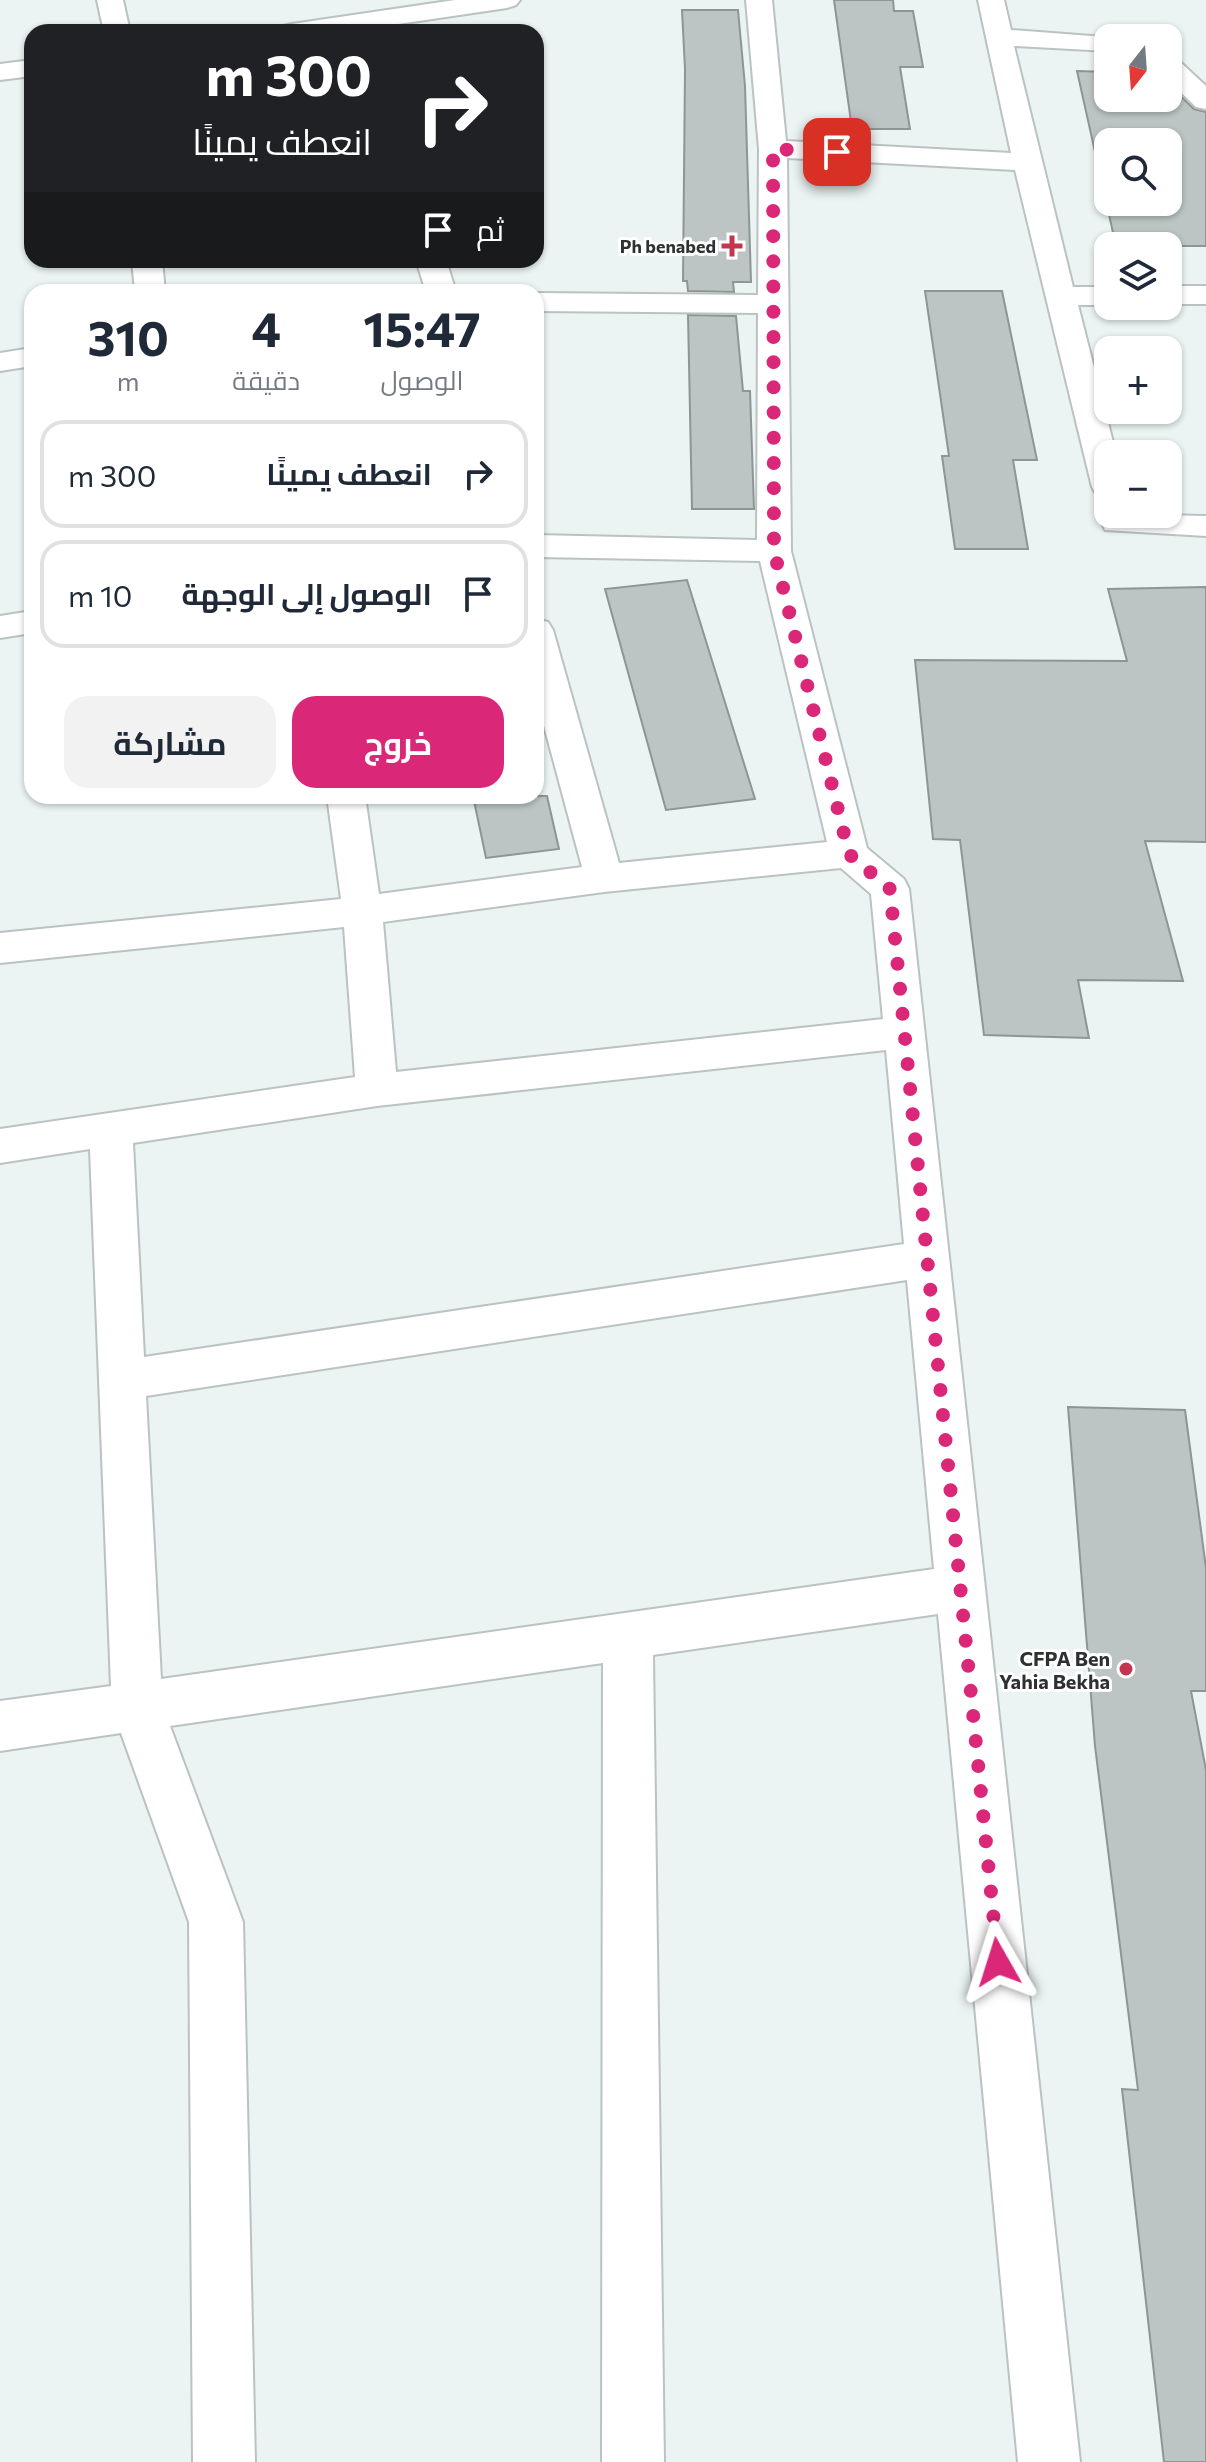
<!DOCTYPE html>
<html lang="ar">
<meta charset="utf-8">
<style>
body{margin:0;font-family:Commissioner,Cairo,sans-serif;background:#f2f2f3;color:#1f2937;direction:rtl;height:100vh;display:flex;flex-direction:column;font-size:30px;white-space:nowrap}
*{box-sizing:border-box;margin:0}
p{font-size:26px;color:#747a83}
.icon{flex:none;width:44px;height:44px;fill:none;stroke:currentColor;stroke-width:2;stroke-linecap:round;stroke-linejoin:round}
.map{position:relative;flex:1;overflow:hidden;direction:ltr}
.sheet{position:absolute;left:24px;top:284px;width:520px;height:520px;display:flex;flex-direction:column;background:#fff;border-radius:24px;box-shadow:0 2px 6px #0004;direction:rtl}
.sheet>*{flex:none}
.top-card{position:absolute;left:24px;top:24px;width:520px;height:244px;border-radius:24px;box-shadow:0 2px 6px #0004;direction:rtl;background:#202124;color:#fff;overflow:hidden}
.needle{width:52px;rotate:197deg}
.controls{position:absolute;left:1094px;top:24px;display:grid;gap:16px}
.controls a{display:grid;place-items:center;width:88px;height:88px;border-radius:16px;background:#fff;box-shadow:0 2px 6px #0004;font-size:40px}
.pin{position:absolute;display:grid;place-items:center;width:68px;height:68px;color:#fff;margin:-34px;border-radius:16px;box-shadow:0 4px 12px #0006}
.me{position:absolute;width:88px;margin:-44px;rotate:354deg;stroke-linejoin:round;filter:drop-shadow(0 0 6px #0008)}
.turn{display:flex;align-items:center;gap:28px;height:168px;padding:0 40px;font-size:36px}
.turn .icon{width:104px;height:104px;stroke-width:2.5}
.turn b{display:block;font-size:56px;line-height:68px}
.then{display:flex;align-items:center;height:76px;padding:0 40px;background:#0003;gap:16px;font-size:30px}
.eta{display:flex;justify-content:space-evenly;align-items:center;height:136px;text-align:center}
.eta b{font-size:48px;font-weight:700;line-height:56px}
.action{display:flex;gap:16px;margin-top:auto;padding:16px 40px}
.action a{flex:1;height:92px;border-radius:24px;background:#db2777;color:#fff;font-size:32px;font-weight:700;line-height:92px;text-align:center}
.action a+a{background:#f2f2f3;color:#1f2937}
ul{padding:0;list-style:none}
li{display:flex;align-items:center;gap:24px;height:108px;margin:0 16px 12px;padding:0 24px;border:4px solid #e0e1e3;border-radius:24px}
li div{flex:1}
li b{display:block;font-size:30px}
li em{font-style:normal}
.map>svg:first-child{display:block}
.building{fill:#bcc4c4;stroke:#8d9595;stroke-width:2;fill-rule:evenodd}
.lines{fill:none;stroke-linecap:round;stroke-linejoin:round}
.street-casing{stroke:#bac2c2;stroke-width:4}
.street{fill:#fff;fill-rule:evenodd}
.route{stroke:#db2777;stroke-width:14;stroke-dasharray:0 25.2}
.poi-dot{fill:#c5354f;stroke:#fff;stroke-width:3}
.labels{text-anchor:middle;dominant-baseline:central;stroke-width:6;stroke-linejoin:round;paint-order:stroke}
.far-poi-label{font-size:18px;font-weight:bold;fill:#2e3131;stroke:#fff;text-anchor:end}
.poi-label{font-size:20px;font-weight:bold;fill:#2e3131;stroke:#fff;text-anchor:end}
</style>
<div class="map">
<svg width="1206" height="2462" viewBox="0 0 1206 2462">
<rect width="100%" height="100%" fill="#ebf3f3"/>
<!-- building -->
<path class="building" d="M 834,0 L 893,0 L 894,11 L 913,11 L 923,67 L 900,67 L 910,129 L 852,129 Z
M 682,10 L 738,10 L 745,86 L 751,282 L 733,282 L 734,292 L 688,291 L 687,281 L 683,281 L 685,69 Z
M 1077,71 L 1108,72 L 1108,98 L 1168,98 L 1168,84 L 1194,109 L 1206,112 L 1206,246 L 1116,246 ZM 1108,142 L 1168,142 L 1168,202 L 1108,202 Z
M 925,291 L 1002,291 L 1037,460 L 1013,460 L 1028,549 L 955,549 L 942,456 L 949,456 Z
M 688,315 L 736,316 L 743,391 L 750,391 L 754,509 L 692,509 Z
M 687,580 L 755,799 L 666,810 L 605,589 Z
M 1206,587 L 1206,842 L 1145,841 L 1183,981 L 1078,980 L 1089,1038 L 984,1035 L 960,840 L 933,839 L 915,660 L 1127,661 L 1108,589 Z
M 473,796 L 547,796 L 559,849 L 486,858 Z
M 1068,1407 L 1185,1410 L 1206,1568 L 1206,1691 L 1191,1691 L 1206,1770 L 1206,2462 L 1164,2462 L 1122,2089 L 1138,2090 L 1095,1746 Z"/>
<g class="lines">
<!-- street casing -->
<g class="street-casing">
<path id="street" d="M 97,0 L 123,0 L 130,32 L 104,32 Z
M 455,0 L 520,0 L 516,5 L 507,8 L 344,32 L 279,32 L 283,26 L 292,24 Z
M 746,0 L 772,0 L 786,141 L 1011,153 L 978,0 L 1004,0 L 1011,30 L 1118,38 L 1108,38 L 1108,51 L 1014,46 L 1073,287 L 1108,287 L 1108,305 L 1078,305 L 1116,454 L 1108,454 L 1108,497 L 1096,494 L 1092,487 L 1015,170 L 787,158 L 791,551 L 867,848 L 904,879 L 909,889 L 1080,2462 L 1018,2462 L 938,1614 L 653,1655 L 664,2462 L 602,2462 L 603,1663 L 170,1726 L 243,1922 L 255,2462 L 193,2462 L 189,1922 L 121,1733 L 0,1751 L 0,1701 L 111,1686 L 90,1149 L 0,1163 L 0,1129 L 355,1077 L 344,927 L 0,963 L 0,933 L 341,899 L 327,796 L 365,796 L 379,894 L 582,867 L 536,696 L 536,619 L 548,622 L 553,630 L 619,863 L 827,842 L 760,561 L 536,557 L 536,535 L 757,540 L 758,313 L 536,311 L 536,293 L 758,295 L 759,149 ZM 841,868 L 871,894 L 883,1019 L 396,1072 L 383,922 L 604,892 ZM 886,1050 L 904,1244 L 144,1357 L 133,1143 L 377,1106 ZM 907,1280 L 934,1569 L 161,1679 L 146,1396 Z
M 1168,57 L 1177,59 L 1206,86 L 1206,109 L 1196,107 L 1168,80 Z
M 32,60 L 32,76 L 0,80 L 0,64 Z
M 132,260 L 162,260 L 165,292 L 135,292 Z
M 416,260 L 446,260 L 456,292 L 426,292 Z
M 1168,286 L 1206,286 L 1206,304 L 1168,304 Z
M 32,348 L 32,366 L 0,371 L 0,353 Z
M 1108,505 L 1108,514 L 1206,516 L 1206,536 L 1105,530 L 1098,514 Z
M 32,611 L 32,633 L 0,638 L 0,616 Z"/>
</g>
<!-- street -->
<use href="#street" class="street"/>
</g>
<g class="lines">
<!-- route -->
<path class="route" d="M 837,152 L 773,149 L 774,551 L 849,854 L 890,889 L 998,1962"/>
</g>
<!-- markers -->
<g class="poi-dot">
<path d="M728 234h8v8h8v8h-8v8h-8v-8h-8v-8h8z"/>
<circle cx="1126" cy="1669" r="8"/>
</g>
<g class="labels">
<!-- far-poi labels -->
<g class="far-poi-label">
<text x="716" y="246">Ph benabed</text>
</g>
<!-- poi labels -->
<g class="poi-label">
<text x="1110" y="1658">CFPA Ben<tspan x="1110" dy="23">Yahia Bekha</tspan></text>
</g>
</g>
</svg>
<div class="controls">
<a><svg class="needle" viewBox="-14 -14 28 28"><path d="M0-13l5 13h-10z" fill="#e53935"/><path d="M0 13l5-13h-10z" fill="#747a83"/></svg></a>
<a><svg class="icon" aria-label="search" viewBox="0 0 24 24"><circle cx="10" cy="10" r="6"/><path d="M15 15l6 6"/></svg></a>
<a><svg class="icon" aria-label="layers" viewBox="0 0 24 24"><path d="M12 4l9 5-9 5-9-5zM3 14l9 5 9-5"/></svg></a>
<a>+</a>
<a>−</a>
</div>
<div class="pin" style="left:837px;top:152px;background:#d93025"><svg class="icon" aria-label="arrive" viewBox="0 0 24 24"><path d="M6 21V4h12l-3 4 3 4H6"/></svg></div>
<svg class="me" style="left:998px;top:1962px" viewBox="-20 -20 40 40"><path d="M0-17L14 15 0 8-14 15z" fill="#db2777" stroke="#fff" stroke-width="4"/></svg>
<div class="top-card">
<div class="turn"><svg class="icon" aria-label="right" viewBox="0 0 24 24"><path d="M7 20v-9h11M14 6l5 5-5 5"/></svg><div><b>300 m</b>انعطف يمينًا</div></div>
<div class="then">ثم<svg class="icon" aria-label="arrive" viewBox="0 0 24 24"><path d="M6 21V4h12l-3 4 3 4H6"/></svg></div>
</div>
<section class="sheet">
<div class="eta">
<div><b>15:47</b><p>الوصول</p></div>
<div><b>4</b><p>دقيقة</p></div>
<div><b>310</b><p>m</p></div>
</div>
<ul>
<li><svg class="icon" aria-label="right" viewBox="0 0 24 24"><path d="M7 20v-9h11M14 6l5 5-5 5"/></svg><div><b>انعطف يمينًا</b></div><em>300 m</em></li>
<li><svg class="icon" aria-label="arrive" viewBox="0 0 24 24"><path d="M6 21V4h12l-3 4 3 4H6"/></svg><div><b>الوصول إلى الوجهة</b></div><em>10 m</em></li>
</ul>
<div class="action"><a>خروج</a><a>مشاركة</a></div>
</section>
</div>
